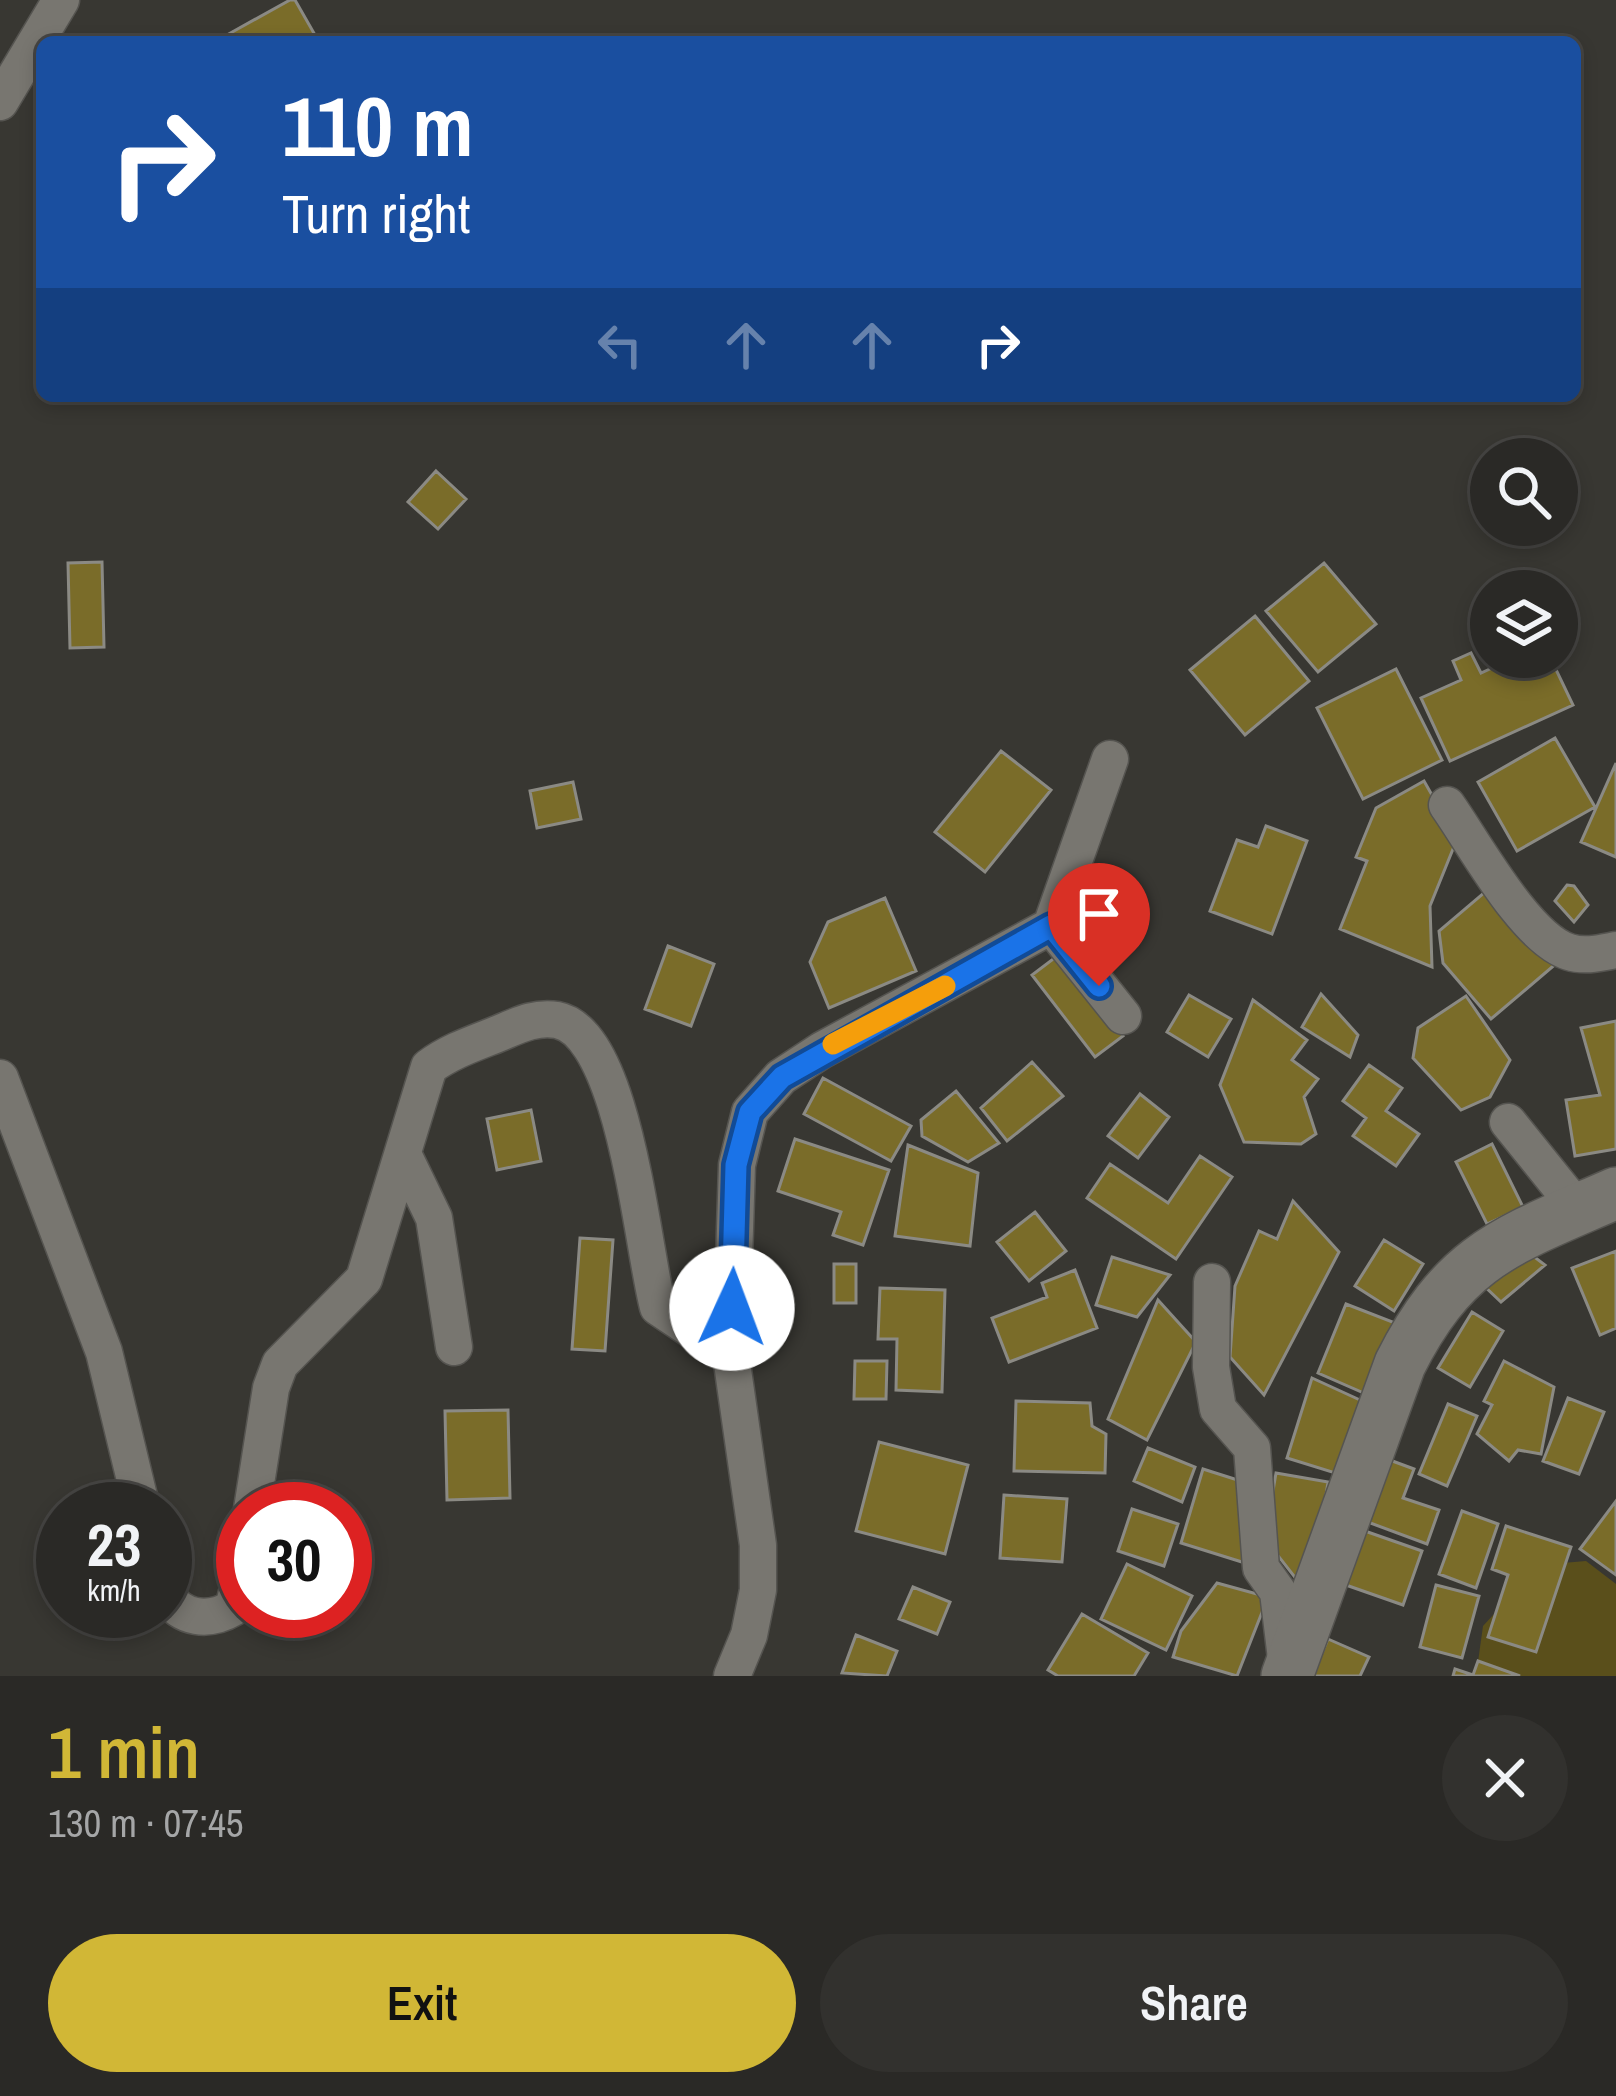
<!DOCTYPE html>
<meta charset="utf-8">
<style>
body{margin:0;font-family:"Archivo Narrow",sans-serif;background:#32312e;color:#f1f3f6;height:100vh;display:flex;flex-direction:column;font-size:45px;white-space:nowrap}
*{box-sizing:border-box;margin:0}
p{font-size:39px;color:#a5a6a7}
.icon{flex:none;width:66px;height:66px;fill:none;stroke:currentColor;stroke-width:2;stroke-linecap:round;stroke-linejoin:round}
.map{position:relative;height:1676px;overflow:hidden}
.details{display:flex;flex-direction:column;background:#2a2926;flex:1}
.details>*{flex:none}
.top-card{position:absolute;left:36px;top:36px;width:1545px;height:366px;border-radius:18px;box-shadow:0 6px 18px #0003,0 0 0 3px #464543;background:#1a4fa0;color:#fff;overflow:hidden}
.fabs{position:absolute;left:1470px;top:438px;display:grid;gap:24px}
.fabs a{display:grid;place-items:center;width:108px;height:108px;border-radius:50%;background:#2a2926;box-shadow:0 6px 18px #0003,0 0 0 3px #464543;font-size:60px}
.speed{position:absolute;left:36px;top:1482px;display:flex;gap:24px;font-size:60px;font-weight:700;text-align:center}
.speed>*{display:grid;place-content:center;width:156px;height:156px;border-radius:50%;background:#2a2926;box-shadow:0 6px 18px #0003,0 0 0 3px #464543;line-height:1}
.speed small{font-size:30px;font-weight:400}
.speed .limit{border:18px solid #d22;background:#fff;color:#111}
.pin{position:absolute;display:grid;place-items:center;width:102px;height:102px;color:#fff;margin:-123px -51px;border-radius:50% 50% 50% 0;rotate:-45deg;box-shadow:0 0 12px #0007}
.pin .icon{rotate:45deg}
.me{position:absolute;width:132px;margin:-66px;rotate:2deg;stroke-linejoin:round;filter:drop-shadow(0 0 9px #0008)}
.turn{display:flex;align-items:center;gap:42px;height:252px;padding:0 48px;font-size:54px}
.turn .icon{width:156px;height:156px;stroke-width:2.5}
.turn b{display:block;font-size:84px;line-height:102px}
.lanes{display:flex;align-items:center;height:114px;padding:0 48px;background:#0003;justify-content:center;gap:60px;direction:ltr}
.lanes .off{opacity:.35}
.round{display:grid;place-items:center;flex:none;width:126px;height:126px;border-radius:63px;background:#32312e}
.head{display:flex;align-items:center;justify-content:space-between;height:204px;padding:0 48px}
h1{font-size:72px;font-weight:600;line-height:90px;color:#d1b736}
.button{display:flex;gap:24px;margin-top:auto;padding:24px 48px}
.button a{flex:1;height:138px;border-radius:72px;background:#d1b736;color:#111;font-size:48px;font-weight:600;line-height:138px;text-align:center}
.button a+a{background:#32312e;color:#f1f3f6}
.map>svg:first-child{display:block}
.green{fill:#5a4f1b}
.building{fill:#7a6c29;stroke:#8b8a84;stroke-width:3}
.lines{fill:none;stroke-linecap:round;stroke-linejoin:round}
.street-casing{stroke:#555450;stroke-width:39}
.secondary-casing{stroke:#555450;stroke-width:54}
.street{stroke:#787670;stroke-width:36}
.secondary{stroke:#787670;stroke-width:51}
.route-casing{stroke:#114b97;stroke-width:30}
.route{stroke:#1a73e8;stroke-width:21}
.slow{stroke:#f59e0b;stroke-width:21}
</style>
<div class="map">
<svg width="1616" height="1676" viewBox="0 0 1616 1676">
<rect width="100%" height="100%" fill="#383732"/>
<!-- green -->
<path class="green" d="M 1586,1561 L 1616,1584 L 1616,1676 L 1476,1676 L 1483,1626 L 1539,1565 Z"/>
<!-- building -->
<path class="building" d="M 290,0 L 295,0 L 319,42 L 228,42 L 225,36 Z
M 436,471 L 466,499 L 438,529 L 408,502 Z
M 102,562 L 104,647 L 70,648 L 68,563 Z
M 1324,563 L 1376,624 L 1318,672 L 1266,611 Z
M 1255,616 L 1309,681 L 1245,735 L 1190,670 Z
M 1471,653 L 1481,673 L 1507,661 L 1504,657 L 1550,657 L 1573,705 L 1450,761 L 1421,698 L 1461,680 L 1453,661 Z
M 1396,669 L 1442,760 L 1363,799 L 1317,708 Z
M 1555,738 L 1595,807 L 1517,851 L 1478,782 Z
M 1001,751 L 1051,790 L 985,872 L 935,832 Z
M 1616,763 L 1616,857 L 1581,842 Z
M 1424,781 L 1457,839 L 1430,906 L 1432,967 L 1340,929 L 1367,861 L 1356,857 L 1376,808 Z
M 573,782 L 581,819 L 537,828 L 530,791 Z
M 1266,826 L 1307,841 L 1272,934 L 1210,911 L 1237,840 L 1258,847 Z
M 1567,885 L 1574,886 L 1588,905 L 1574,922 L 1555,901 Z
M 1492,886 L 1558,962 L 1491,1019 L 1443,963 L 1439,931 Z
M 885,898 L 916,971 L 829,1008 L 810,962 L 828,922 Z
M 668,946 L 714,964 L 691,1026 L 645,1009 Z
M 1061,953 L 1123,1036 L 1095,1057 L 1032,975 Z
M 1321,994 L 1358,1035 L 1350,1057 L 1302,1027 Z
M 1189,995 L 1231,1019 L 1208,1057 L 1167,1032 Z
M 1466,996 L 1510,1060 L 1490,1097 L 1461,1110 L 1413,1058 L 1418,1028 Z
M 1253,1000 L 1307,1040 L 1292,1060 L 1318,1079 L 1304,1097 L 1316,1134 L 1301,1144 L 1244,1142 L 1220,1085 Z
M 1616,1021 L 1616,1149 L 1575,1156 L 1566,1100 L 1600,1095 L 1581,1028 Z
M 1032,1062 L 1063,1096 L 1007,1141 L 981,1108 Z
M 1369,1065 L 1402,1088 L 1386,1111 L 1419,1134 L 1396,1166 L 1353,1136 L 1366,1118 L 1343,1101 Z
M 823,1078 L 911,1126 L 891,1161 L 804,1114 Z
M 956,1091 L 999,1143 L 968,1162 L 922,1136 L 921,1120 Z
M 1140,1094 L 1169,1117 L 1138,1158 L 1108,1136 Z
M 531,1110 L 541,1161 L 497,1170 L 487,1119 Z
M 795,1139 L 889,1170 L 863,1245 L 833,1235 L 841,1212 L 778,1191 Z
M 1492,1144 L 1523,1207 L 1487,1224 L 1456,1162 Z
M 908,1145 L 978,1173 L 970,1246 L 895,1236 Z
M 1200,1156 L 1232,1177 L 1176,1259 L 1087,1198 L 1110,1164 L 1168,1203 Z
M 1293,1201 L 1339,1252 L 1264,1395 L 1230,1357 L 1235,1286 L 1259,1231 L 1277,1239 Z
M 1035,1212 L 1066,1251 L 1029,1281 L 997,1242 Z
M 580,1238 L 613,1240 L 605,1351 L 572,1349 Z
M 1384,1240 L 1423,1264 L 1394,1311 L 1355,1286 Z
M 1520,1246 L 1545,1265 L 1501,1302 L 1481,1283 Z
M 1616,1251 L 1616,1328 L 1600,1335 L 1572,1268 Z
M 1112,1257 L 1170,1275 L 1137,1317 L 1096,1305 Z
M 834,1264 L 856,1264 L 856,1303 L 834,1303 Z
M 1075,1270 L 1097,1328 L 1009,1362 L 992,1318 L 1047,1297 L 1042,1283 Z
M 880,1288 L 945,1290 L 942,1392 L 896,1390 L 897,1339 L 878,1339 Z
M 1158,1300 L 1196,1342 L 1147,1440 L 1108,1419 Z
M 1346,1304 L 1403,1326 L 1373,1397 L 1318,1373 Z
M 1472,1312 L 1503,1331 L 1470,1387 L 1438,1368 Z
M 855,1361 L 887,1361 L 886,1399 L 854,1399 Z
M 1504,1361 L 1554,1387 L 1541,1454 L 1518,1450 L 1509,1461 L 1477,1434 L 1492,1405 L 1484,1401 Z
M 1312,1378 L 1373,1406 L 1348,1477 L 1287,1458 Z
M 1568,1398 L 1604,1412 L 1579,1474 L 1543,1461 Z
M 1016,1401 L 1090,1403 L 1092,1426 L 1106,1434 L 1105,1473 L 1014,1471 Z
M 1448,1404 L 1477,1416 L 1447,1486 L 1419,1474 Z
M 508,1410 L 510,1498 L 447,1500 L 445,1411 Z
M 879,1442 L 968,1465 L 945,1554 L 856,1531 Z
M 1148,1448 L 1195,1467 L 1182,1502 L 1134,1481 Z
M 1387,1459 L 1414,1469 L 1403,1498 L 1439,1510 L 1427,1544 L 1365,1521 Z
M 1203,1469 L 1247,1483 L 1255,1515 L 1242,1562 L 1181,1543 Z
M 1276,1473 L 1328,1482 L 1320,1534 L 1297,1580 L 1265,1539 Z
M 1004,1495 L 1067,1499 L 1062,1562 L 1000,1558 Z
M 1616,1501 L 1616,1575 L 1580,1549 Z
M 1132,1509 L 1178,1524 L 1164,1566 L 1118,1551 Z
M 1462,1511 L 1498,1524 L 1476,1588 L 1439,1574 Z
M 1506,1526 L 1571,1547 L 1536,1652 L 1488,1637 L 1508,1575 L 1492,1569 Z
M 1362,1530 L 1422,1551 L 1403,1605 L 1343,1584 Z
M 1127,1564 L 1192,1596 L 1166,1650 L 1101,1619 Z
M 1217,1583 L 1268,1597 L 1237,1676 L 1173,1657 L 1181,1631 Z
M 1436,1585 L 1479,1596 L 1462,1658 L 1420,1647 Z
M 913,1587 L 950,1602 L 937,1634 L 899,1619 Z
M 1082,1614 L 1148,1653 L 1134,1676 L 1058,1676 L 1048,1670 Z
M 856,1635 L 897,1651 L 887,1676 L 842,1673 Z
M 1328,1639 L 1369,1657 L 1360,1676 L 1312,1676 Z
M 1478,1661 L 1520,1676 L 1453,1676 L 1455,1669 L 1473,1675 Z"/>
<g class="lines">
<!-- street casing -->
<g class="street-casing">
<path id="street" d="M 0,102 L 61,0
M 1447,805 C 1474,843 1525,938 1569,952 C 1585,957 1600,953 1616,950
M 1051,926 L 1123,1016
M 0,1078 L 104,1352 L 142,1509
M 1508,1122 L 1578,1209
M 403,1154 L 434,1218 L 454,1347
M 1212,1282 L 1211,1367 L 1218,1409 L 1252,1448 L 1261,1568 L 1278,1592 L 1287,1667
M 252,1509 L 271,1388 L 280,1364 L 364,1279 L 429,1067 C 449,1052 472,1044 495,1035 C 515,1027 534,1016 557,1020 C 625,1033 642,1248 658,1307 L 731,1356
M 165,1594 C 182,1620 209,1622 233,1608 L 243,1569
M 732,1676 L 749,1635 L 758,1590 L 758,1545 L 731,1356 L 737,1165 L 750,1112 L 781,1077 L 822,1050 L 1051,926 L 1110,759"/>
</g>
<!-- secondary casing -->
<g class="secondary-casing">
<path id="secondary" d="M 1287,1676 L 1400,1364 C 1456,1253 1509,1240 1616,1193"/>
</g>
<!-- street -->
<use href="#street" class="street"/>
<!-- secondary -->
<use href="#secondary" class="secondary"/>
</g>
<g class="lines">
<!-- route casing -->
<g class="route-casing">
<path id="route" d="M 732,1308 L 736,1165 L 750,1112 L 782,1077 L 1051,926 L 1099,986"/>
</g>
<!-- route -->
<use href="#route" class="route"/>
<!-- slow -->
<path class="slow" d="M 833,1044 L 945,986"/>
</g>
</svg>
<div class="fabs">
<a><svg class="icon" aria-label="search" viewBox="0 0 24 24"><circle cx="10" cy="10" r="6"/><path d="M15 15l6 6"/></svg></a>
<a><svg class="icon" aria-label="layers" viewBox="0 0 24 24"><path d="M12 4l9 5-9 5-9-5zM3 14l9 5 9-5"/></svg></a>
</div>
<div class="speed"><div>23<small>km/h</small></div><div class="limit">30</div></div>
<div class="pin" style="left:1099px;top:986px;background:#d93025"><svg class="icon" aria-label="arrive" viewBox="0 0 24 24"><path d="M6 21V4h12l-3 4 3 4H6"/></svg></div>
<svg class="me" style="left:732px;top:1308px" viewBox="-20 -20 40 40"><circle r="19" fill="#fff"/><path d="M0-13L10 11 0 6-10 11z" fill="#1a73e8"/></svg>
<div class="top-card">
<div class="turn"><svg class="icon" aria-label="right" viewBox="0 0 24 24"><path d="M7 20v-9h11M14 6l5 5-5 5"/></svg><div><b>110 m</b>Turn right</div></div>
<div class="lanes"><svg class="icon off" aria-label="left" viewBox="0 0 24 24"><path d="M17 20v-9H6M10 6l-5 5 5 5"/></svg><svg class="icon off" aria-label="ahead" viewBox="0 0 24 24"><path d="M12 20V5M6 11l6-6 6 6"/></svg><svg class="icon off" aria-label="ahead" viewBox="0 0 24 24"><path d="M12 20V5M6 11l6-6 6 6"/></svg><svg class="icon" aria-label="right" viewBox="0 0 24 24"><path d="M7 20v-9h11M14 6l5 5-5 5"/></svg></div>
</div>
</div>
<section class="details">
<div class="head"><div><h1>1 min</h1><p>130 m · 07:45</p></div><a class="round"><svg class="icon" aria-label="close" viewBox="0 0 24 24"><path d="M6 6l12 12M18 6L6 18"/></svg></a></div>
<div class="button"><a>Exit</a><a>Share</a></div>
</section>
